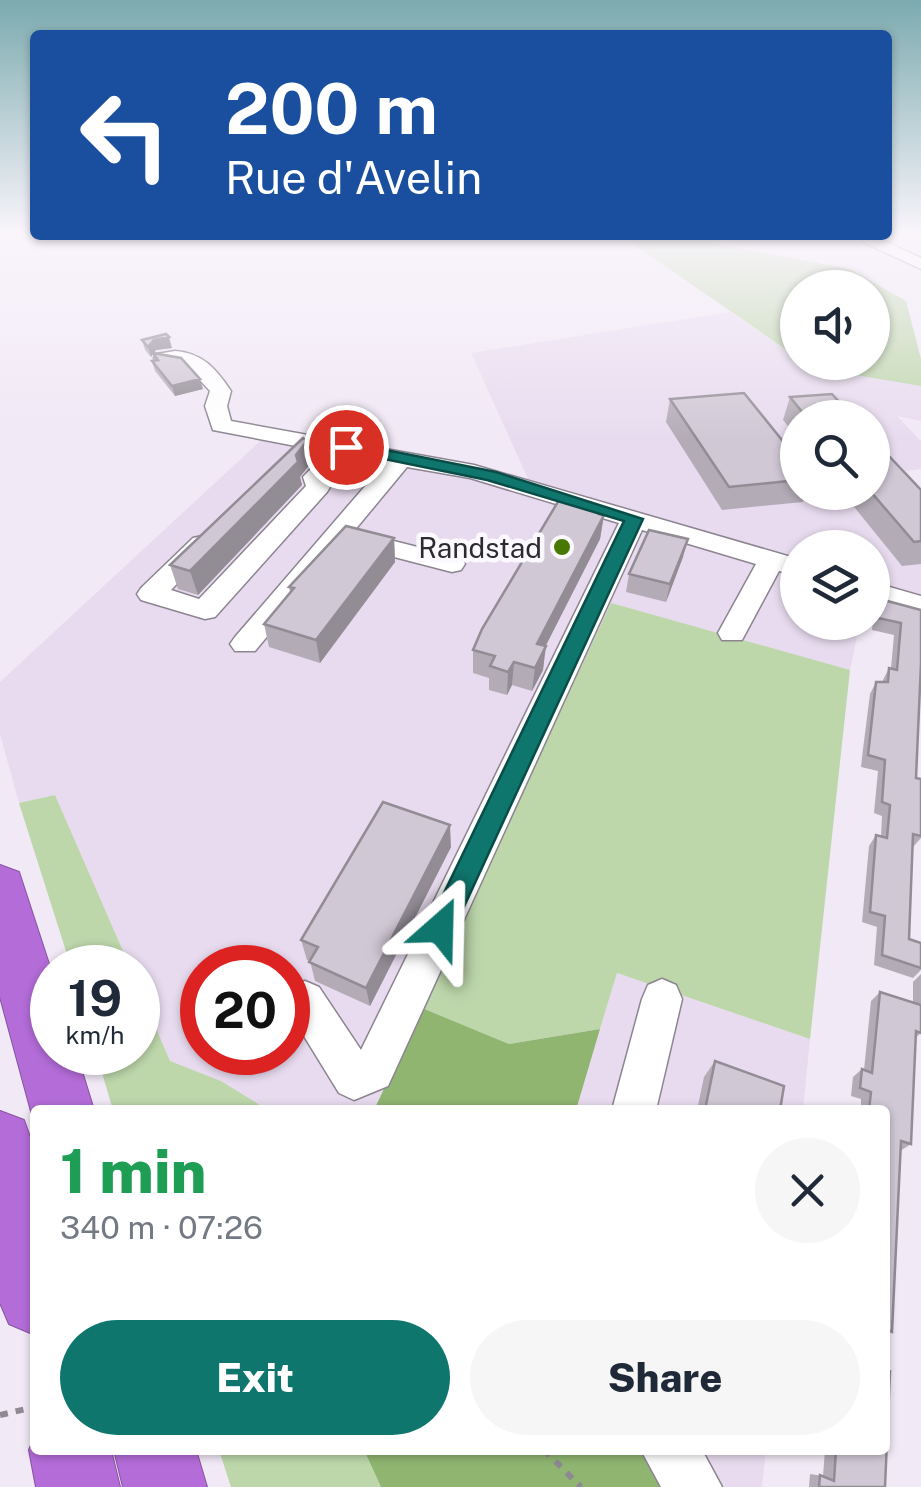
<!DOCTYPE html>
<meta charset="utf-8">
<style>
body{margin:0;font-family:"Public Sans",sans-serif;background:#f6f6f7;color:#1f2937;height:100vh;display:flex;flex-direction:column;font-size:38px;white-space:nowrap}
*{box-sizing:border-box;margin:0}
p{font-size:32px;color:#747a83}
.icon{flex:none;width:55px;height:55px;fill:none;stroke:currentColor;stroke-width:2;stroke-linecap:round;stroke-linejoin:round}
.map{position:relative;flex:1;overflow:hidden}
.drawer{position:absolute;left:30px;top:1105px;width:860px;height:350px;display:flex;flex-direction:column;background:#fff;border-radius:10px;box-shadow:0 2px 8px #0004}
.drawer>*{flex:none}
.hud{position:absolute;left:30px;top:30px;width:862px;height:210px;border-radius:10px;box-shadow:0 2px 8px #0004;background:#1a4fa0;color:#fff;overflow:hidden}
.fabs{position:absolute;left:780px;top:270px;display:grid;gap:20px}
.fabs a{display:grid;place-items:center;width:110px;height:110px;border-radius:50%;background:#fff;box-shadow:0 2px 8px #0004;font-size:50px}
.speed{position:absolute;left:30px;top:945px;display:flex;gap:20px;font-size:50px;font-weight:700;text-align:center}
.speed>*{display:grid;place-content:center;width:130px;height:130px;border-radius:50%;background:#fff;box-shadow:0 2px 8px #0004;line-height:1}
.speed small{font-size:25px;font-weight:400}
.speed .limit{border:15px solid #d22;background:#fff;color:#111}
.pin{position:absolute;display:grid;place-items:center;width:85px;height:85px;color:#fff;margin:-42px;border:5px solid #fff;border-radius:50%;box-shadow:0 2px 10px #0007}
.me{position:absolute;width:110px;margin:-55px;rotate:25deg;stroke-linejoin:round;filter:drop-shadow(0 0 8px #0008)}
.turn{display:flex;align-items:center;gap:35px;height:210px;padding:0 30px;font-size:45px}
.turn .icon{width:130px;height:130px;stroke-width:2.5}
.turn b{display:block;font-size:70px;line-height:85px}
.round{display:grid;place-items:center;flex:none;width:105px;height:105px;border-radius:52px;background:#f6f6f7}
.headline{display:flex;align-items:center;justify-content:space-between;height:170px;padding:0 30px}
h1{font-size:60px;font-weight:800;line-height:75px;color:#1e9e55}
.button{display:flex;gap:20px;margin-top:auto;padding:20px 30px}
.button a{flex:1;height:115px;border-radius:60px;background:#0f766e;color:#fff;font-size:40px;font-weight:800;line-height:115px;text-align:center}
.button a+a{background:#f6f6f7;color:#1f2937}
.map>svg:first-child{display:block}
.built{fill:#e8dbef;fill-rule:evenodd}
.green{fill:#bdd6aa}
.forest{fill:#8fb571}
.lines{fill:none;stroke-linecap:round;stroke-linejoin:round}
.minor-casing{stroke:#8c8591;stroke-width:3}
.highway-casing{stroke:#85559e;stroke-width:2}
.path{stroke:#8e8992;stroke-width:6;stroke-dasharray:8 8;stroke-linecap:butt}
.minor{fill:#fff;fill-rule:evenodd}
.highway{fill:#b46cd9;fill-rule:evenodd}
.wall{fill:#b3acb7}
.shaded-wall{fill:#928c95}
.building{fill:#d0c8d5;stroke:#928c95;stroke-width:2.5}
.route{fill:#0f766e;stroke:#0a4d48;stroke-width:2.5}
.poi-dot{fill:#477902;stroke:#fcf9fe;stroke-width:4}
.labels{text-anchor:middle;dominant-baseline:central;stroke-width:9;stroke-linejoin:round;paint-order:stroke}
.poi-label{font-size:28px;fill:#2d2a2f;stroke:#fcf9fe;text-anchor:end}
</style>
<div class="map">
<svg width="921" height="1487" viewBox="0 0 921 1487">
<rect width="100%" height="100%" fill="#f1e9f6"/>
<!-- built -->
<path class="built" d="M 730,312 L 797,357 L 798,362 L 921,386 L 921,421 L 897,416 L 921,441 L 921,469 L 906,471 L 921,488 L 921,598 L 873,583 L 872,548 L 798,548 L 798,622 L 860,623 L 850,670 L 611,604 L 374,1110 L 268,1110 L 221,1081 L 170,1061 L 138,986 L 138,968 L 130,967 L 55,795 L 19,803 L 0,734 L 0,682 L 271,431 L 529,481 L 471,353 ZM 798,418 L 872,418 L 872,492 L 798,492 ZM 202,968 L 288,968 L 288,1052 L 202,1052 Z
M 617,973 L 810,1039 L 803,1110 L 576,1110 Z
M 688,1450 L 766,1450 L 762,1487 L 714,1487 Z"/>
<!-- green -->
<path class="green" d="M 620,235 L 721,235 L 717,244 L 850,269 L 906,301 L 921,359 L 921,386 L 814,368 L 806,363 L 872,362 L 872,288 L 798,288 L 797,357 Z
M 611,603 L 850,670 L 810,1039 L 617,973 L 600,1029 L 509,1044 L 422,1008 Z
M 55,795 L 130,967 L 71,967 L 19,803 Z
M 138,986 L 170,1061 L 221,1081 L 268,1110 L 113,1110 L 96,1053 L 138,1052 Z
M 219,1450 L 364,1450 L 381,1487 L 231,1487 Z"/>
<!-- forest -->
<path class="forest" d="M 422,1008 L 509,1044 L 600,1029 L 576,1110 L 374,1110 Z
M 364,1450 L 688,1450 L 714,1487 L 381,1487 Z"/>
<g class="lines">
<!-- minor casing -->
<g class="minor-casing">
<path id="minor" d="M 871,235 L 921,258 L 921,269 L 865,243 L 863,240 Z
M 175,351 C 203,353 216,369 231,391 L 227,406 L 231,421 L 474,465 L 798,559 L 798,576 L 779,571 L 742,640 L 722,640 L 718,633 L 756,564 L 642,530 L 388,1086 L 354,1100 L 339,1093 L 291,1015 L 288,1008 L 291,987 L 305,981 L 319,987 L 361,1050 L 619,523 L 470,478 L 407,467 L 354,531 L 461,558 L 465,564 L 461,570 L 452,572 L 344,544 L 255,651 L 235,651 L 230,644 L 235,637 L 385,463 L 350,456 L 327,478 L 330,487 L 327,492 L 215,617 L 205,619 L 141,600 L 137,594 L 141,588 L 193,538 L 202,536 L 215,544 L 171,590 L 199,599 L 306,486 L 303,477 L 327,452 L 213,430 L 205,406 L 210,391 L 185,364 L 164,364 L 154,358 L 157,354 Z
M 872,582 L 921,596 L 921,614 L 872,600 Z
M 662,979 L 676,985 L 682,999 L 656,1110 L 612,1110 L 642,999 L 648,985 Z
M 641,1450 L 702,1450 L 722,1487 L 661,1487 Z"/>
</g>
<!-- highway casing -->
<g class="highway-casing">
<path id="highway" d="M 0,865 L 19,872 L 52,973 L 52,1052 L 76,1052 L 94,1110 L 35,1110 L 35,1126 L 0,997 Z
M 0,1111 L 24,1120 L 35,1151 L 35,1335 L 9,1324 L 0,1303 Z
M 35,1436 L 35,1450 L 111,1450 L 120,1487 L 36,1487 L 29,1450 Z
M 114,1450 L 196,1450 L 207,1487 L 123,1487 Z"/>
</g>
<!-- path -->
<path class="path" d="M 0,1415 L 35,1407
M 544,1450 L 581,1487"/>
<!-- minor -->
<use href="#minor" class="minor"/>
<!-- highway -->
<use href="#highway" class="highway"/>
</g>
<!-- wall -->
<path class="wall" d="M 142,340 L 172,348 L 156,350 L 154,354 L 203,389 L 175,396 L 155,371 L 152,361 L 155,360 L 153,354 L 151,357 L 145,350 Z
M 790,397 L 854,418 L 798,418 L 798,438 L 783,420 Z
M 670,399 L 798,460 L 798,492 L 807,492 L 803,502 L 722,510 L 666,422 Z
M 310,464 L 300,477 L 302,485 L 198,595 L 178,589 L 170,565 Z
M 921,490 L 921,564 L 902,566 L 842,492 Z
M 601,510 L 601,514 L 604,515 L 600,539 L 545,646 L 543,670 L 532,691 L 512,685 L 507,695 L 489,690 L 489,678 L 473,673 L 473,650 Z
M 394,538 L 395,562 L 320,663 L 269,647 L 264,624 L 290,592 L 289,587 Z
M 683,557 L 666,602 L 626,592 L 629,574 Z
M 880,599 L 921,610 L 916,778 L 921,779 L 921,838 L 913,847 L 909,939 L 921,943 L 921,970 L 913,978 L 874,965 L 877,927 L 862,922 L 869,846 L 876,835 L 881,836 L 882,816 L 874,813 L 878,771 L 861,767 L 863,749 L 870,694 L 876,682 L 882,682 L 889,668 L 891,668 L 894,635 L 872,630 L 874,611 Z
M 451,847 L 370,1006 L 315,981 L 310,961 L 307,960 L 301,940 Z
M 921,974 L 921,1033 L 915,1038 L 911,1144 L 900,1151 L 892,1332 L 885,1333 L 885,1110 L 861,1110 L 861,1099 L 851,1096 L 853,1077 L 862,1069 L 864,1070 L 871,1001 L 880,992 L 913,1003 L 913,982 Z
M 715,1061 L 780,1110 L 697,1110 L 704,1077 Z
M 825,1450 L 885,1450 L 885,1487 L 809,1487 L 810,1474 L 823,1476 Z"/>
<!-- shaded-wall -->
<path class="shaded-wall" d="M 169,337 L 172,348 L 156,350 L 151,357 L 148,347 L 154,340 Z
M 200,379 L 203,389 L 175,396 L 172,386 Z
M 307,441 L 310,464 L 300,477 L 302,485 L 198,595 L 190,571 Z
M 601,510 L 599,525 L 604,515 L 600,539 L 535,667 L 537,644 Z
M 394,538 L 395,562 L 320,663 L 316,640 Z
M 688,539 L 683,557 L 666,602 L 670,584 Z
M 546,646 L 543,670 L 532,691 L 535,668 Z
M 514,662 L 512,685 L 507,695 L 508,672 Z
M 450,825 L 451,847 L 370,1006 L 366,988 Z"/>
<!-- building -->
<path class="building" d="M 166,334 L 169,337 L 154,340 L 148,347 L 142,340 Z
M 153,353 L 181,358 L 200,379 L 172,386 L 152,361 L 158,360 Z
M 744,393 L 798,460 L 798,480 L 729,487 L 670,399 Z
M 832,394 L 854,418 L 807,418 L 790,397 Z
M 303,438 L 307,441 L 296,455 L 298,462 L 190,571 L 170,565 Z
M 872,438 L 921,490 L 921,541 L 914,542 L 871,492 Z
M 559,500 L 601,510 L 599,514 L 604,515 L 537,644 L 546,646 L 535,668 L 514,662 L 508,672 L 490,666 L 495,656 L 473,650 L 482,629 Z
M 346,526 L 394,538 L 316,640 L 264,624 L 294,588 L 289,587 Z
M 649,530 L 688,539 L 670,584 L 629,574 Z
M 880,599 L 921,610 L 921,663 L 916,778 L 921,779 L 921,836 L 913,834 L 909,939 L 921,943 L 921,968 L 882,955 L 885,916 L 870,912 L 876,835 L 887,838 L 890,805 L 882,802 L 885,760 L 868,755 L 870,737 L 876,682 L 888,682 L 889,668 L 897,670 L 901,623 L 878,618 Z
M 383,802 L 450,825 L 366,988 L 309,962 L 318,947 L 301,940 Z
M 880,992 L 921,1005 L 921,1033 L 916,1031 L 911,1144 L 901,1141 L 892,1332 L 885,1329 L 885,1110 L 869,1110 L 871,1092 L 860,1088 L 862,1069 L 872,1073 Z
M 715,1061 L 784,1086 L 780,1110 L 705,1110 Z
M 885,1369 L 890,1371 L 885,1487 L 819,1487 L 820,1475 L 834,1481 L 836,1450 L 885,1450 Z"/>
<!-- sky -->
<linearGradient id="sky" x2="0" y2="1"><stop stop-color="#7baaaf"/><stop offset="0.53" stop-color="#f9f5fb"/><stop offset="1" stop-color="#f9f5fb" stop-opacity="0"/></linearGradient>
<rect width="921" height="440" fill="url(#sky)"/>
<!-- route -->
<path class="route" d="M 346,442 L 496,472 L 643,519 L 450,937 L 440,941 L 431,937 L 427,928 L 624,521 L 487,480 L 340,450 L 338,447 Z"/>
<!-- markers -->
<circle class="poi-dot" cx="562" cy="547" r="10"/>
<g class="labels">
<!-- poi labels -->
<g class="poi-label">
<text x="542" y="547">Randstad</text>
</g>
</g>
</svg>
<div class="fabs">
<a><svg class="icon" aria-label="sound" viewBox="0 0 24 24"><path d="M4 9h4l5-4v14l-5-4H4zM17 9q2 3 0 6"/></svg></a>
<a><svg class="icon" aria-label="search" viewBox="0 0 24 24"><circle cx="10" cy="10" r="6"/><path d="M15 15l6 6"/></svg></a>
<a><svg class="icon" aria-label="layers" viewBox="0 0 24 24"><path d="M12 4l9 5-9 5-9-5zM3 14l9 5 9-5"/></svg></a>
</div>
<div class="speed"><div>19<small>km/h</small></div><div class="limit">20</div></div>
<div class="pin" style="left:346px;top:447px;background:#d93025"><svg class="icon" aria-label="arrive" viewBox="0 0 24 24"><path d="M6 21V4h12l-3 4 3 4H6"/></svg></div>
<svg class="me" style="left:440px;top:928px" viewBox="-20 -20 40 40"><path d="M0-17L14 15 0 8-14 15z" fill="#0f766e" stroke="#fff" stroke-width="4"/></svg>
<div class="hud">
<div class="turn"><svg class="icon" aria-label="left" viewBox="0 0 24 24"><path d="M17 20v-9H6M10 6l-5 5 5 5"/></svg><div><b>200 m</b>Rue d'Avelin</div></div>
</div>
<section class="drawer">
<div class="headline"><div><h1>1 min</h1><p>340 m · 07:26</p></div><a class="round"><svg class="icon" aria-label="close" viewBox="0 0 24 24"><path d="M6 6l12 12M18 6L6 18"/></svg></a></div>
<div class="button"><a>Exit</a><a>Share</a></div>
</section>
</div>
